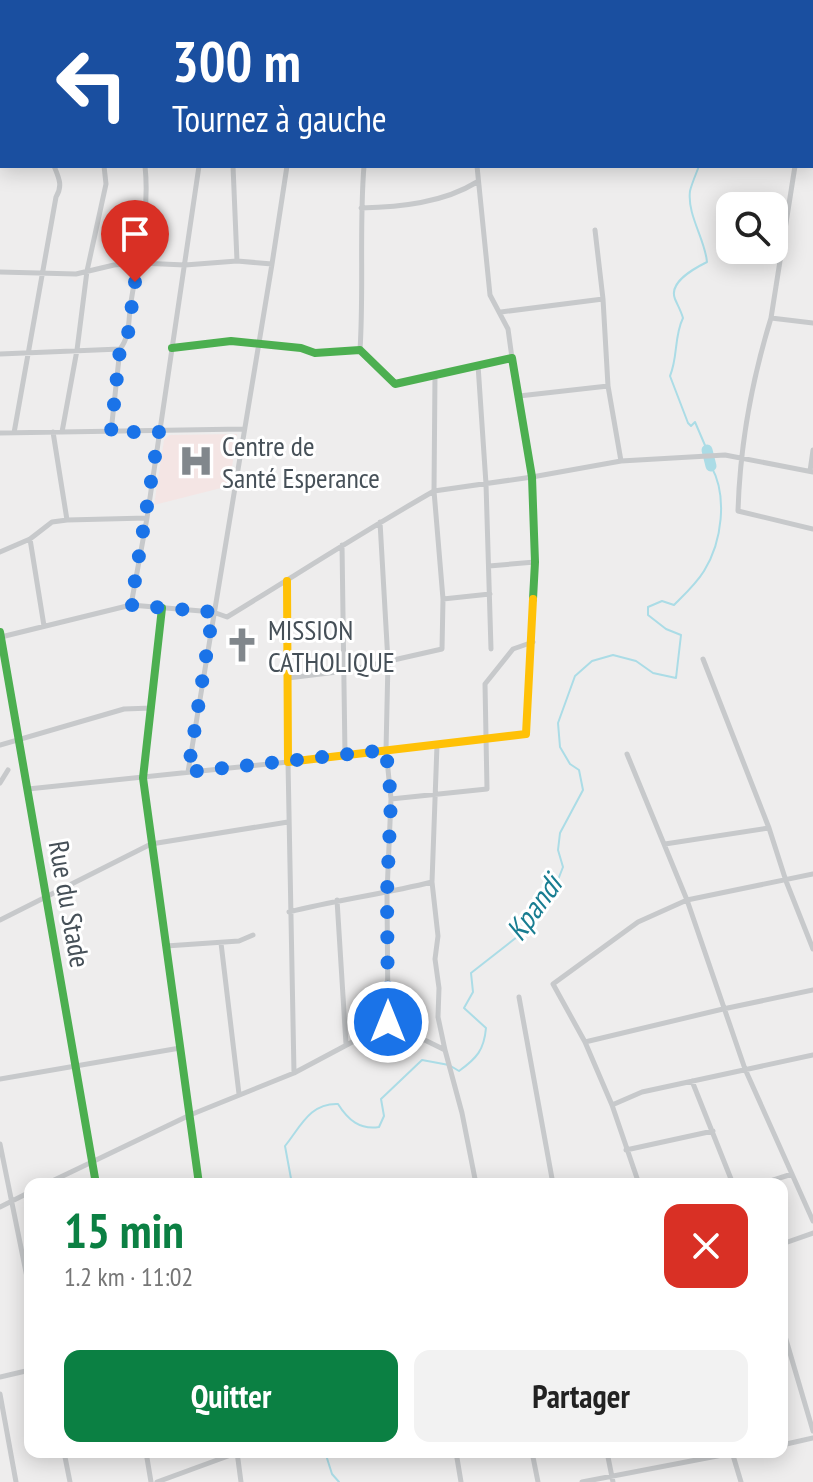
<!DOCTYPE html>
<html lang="fr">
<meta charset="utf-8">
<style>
body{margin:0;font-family:"PT Sans Narrow",sans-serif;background:#f2f2f2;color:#222;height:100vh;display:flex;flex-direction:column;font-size:30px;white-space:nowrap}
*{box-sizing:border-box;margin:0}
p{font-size:26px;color:#767676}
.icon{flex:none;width:44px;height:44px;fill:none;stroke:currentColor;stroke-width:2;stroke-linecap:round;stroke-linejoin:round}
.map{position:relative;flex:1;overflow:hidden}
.sheet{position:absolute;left:24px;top:1178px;width:764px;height:280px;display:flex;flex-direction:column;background:#fff;border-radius:16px;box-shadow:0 4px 20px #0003}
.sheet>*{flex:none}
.hud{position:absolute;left:0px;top:0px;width:814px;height:168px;box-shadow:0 4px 20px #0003;background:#1a4fa0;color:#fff;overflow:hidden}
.tools{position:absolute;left:716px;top:192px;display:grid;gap:16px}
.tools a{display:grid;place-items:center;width:72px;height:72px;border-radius:16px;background:#fff;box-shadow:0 4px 20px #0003;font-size:40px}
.pin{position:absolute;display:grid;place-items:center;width:68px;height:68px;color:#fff;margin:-82px -34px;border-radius:50% 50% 50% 0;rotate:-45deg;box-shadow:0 0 8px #0007}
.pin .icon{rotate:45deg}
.me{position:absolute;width:88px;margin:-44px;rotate:0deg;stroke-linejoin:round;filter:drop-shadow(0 0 6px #0008)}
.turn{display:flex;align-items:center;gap:28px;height:168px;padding:0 40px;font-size:36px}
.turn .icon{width:104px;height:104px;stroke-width:2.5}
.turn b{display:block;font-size:56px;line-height:68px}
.round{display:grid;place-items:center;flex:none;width:84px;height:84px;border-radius:16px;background:#f2f2f2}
.head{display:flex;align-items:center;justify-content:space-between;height:136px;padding:0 40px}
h1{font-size:48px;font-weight:600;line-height:60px;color:#0b8043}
.primary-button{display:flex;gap:16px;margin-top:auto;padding:16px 40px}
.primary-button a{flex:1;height:92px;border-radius:16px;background:#0b8043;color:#fff;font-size:32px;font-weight:600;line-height:92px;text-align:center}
.primary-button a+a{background:#f2f2f2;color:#222}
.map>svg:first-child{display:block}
.medical{fill:#f4e5e4}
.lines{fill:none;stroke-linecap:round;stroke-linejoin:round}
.stream{stroke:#abdce6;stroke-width:2}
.river{stroke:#abdce6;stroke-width:11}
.street{stroke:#c7c9cb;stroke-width:5}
.fast{stroke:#4caf50;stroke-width:8}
.slow{stroke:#ffc107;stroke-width:8}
.route{stroke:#1a73e8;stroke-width:14;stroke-dasharray:0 25.2}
.labels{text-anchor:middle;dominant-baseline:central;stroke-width:6;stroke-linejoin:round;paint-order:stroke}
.poi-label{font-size:28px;fill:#465058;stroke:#fff;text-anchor:start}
.street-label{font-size:28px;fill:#465058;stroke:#fff}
.water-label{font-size:30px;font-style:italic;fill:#187d91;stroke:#fff}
</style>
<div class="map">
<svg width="813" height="1482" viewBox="0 0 813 1482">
<rect width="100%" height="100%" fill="#eeeded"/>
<!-- medical -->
<path class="medical" d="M 237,434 L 229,486 L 154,505 L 164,440 L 169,435 Z"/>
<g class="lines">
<!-- stream -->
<path class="stream" d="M 711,0 L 711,2
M 699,166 C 696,174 692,183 690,191 C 687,215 705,239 707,262 C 695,268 668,282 675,299 C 678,306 681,311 683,318 C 674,336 678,357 670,376 L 688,423 L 691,426 L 695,422 L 707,450
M 292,1184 L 285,1146 C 301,1126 310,1103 338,1104 C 348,1120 360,1130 379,1127 L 384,1116 L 381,1099 L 422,1060 L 449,1065 L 459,1071 C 477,1058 484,1050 486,1028 L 464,1008 L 473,992 L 471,973 L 522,933 L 537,904 L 556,885 L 563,867 L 558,850 L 560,833 L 583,790 L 579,770 L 570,764 L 560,747 L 558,723 L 575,676 L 592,661 L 613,655 L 636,661 L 653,673 L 676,678 L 681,635 L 666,629 L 648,615 L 648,607 L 662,601 L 674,605 C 685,594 696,584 704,571 C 722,542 728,496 711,466
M 325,1452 L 332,1474 L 339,1482"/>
<!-- river -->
<path class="river" d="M 707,450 L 711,466"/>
<!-- street -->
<path class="street" d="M 5,0 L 5,2
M 109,0 L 110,2
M 157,0 L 157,2
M 203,0 L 203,2
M 251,0 L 251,2
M 296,0 L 297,2
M 362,0 L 362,2
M 417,2 L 417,0
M 812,128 L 813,120
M 812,142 L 813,142
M 0,155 L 2,154
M 233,166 L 237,261
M 477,166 L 490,295 L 508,329 L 512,358
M 361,208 C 400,207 443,203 477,182
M 595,230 L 603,299 L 608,386 L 621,461
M 0,272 L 76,274 L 114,265 L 140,263 L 185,265 L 237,261 L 272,264 L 287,166
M 501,312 L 603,299
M 771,318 L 795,166
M 813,323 L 771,318 C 751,383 740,444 738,511 L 813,529
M 360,350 C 364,288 359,227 364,166
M 0,354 L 120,349
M 478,365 L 486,484 L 491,649
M 519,396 L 608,386
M 53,432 L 67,520
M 62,432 L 77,350 L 87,271 L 106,184 L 104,166
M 111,432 L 120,349 C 131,335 128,318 131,302 C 138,257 150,212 145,166
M 0,433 L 243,429
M 14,433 L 56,197 C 63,186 59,178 54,166
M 810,471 L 813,450
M 380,522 L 388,662 L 386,750 L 391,799 L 387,893 L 388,1022
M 30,539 L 44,626
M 342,545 L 345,755
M 0,552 L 30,539 L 52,522 L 67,520 L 147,518
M 489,566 L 535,562
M 443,599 L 490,594
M 131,605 L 147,518 L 199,166
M 1,637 L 131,605 L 213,612 L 227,617 C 296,575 364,531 434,491 L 435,375
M 703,659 L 769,828 L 786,881 L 813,949
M 288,678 L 345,671 L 442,649 L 443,599 L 434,491 L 532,477 L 621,461 L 725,455 L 813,472
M 0,745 L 124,709 L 152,708
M 437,745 L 432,882 L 438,936 L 435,959 L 439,988 L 438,1017 L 445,1050
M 627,754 L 687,900 L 745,1069 L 813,1221
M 188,772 L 272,264
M 0,783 L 8,770
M 28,789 L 288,762 L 294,1073
M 391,799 L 487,789 L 485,684 L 513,649 L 533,642
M 665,844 L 769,828
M 337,900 L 346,1044
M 289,912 C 336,900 384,894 432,882
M 0,920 L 151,844 L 288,822
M 221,943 L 239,1094
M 166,946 L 239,941 L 253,935
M 519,997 L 553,1184
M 388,1022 L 445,1050 L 462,1113 L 476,1184
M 585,1042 L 723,1009 L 813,990
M 0,1079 L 180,1048
M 692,1081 L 733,1184
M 612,1105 L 642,1092 L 813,1055
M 0,1144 L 30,1292
M 626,1150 L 713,1131
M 46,1184 L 190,1115 L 294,1073 L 388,1023
M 639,1184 L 612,1105 L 585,1042 L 553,984 L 638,922 L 687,900 L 813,874
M 761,1184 L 792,1174
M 0,1207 L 30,1192
M 782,1244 L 813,1233
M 782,1326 L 813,1431
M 0,1377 L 30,1370
M 0,1394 L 16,1482
M 782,1445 L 813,1438
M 64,1452 L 70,1482
M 146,1452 L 151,1482
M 237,1452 L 241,1482
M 456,1452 L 461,1482
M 532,1452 L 538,1482
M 607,1452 L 613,1482
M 732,1452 L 741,1482
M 157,1482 L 239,1452
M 582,1482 L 738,1452"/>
<!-- fast -->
<path class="fast" d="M 172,348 L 231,341 L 301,348 L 315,353 L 360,350 L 395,384 L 512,358 L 532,477 L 535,562 L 533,599
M 162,608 L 143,778 L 199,1184
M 0,632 L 96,1184"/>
<!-- slow -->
<path class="slow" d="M 287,581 L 288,762 L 526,734 L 533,599"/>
</g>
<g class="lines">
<!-- route -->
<path class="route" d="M 135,282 L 127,341 L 120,349 L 111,432 L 159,432 L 131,605 L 213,612 L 188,772 L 386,750 L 391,799 L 387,893 L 388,1022"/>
</g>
<!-- icons -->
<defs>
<g id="hospital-bare" transform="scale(2.76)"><path d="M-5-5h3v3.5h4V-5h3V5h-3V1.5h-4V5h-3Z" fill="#81878c" stroke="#fff" stroke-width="2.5" paint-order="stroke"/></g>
<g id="church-bare" transform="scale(2.76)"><path d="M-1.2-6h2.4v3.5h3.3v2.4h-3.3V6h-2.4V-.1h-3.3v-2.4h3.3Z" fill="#81878c" stroke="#fff" stroke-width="2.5" paint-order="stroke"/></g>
</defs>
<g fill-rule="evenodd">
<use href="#hospital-bare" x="196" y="461"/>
<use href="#church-bare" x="242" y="645"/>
</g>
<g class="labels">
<!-- poi labels -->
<g class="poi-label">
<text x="222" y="445">Centre de<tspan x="222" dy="32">Santé Esperance</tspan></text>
<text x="268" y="629">MISSION<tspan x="268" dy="32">CATHOLIQUE</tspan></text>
</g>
<!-- street labels -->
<g class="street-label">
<text transform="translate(70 904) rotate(80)">Rue du Stade</text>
</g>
<!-- water labels -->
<g class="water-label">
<text transform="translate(533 907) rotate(-54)">Kpandi</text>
</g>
</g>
</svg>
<div class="tools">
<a><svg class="icon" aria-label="search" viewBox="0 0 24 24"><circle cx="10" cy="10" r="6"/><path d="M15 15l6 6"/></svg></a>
</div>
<div class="pin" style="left:135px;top:282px;background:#d93025"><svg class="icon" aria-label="arrive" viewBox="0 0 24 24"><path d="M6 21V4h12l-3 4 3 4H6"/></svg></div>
<svg class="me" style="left:388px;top:1022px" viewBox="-20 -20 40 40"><circle r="17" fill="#1a73e8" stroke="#fff" stroke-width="3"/><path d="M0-11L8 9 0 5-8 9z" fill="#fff"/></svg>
<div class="hud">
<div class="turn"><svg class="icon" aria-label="left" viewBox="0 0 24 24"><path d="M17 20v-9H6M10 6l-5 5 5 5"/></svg><div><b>300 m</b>Tournez à gauche</div></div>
</div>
<section class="sheet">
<div class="head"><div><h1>15 min</h1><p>1.2 km · 11:02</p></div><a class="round" style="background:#d93025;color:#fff"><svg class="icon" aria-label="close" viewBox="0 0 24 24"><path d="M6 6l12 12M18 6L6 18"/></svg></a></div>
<div class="primary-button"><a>Quitter</a><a>Partager</a></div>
</section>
</div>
